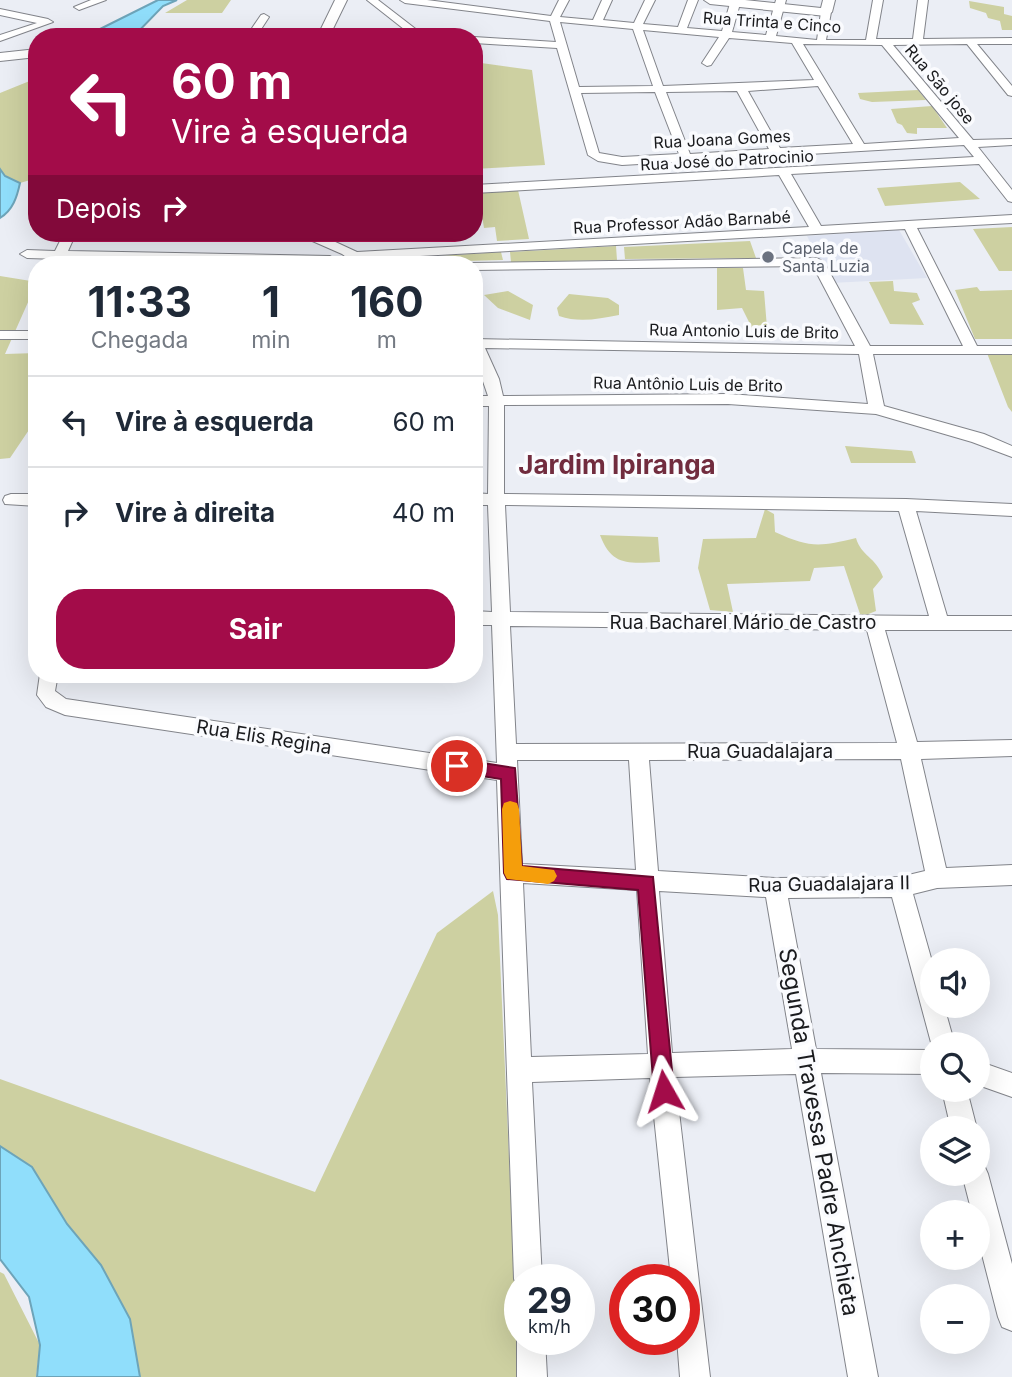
<!DOCTYPE html>
<html lang="pt">
<meta charset="utf-8">
<style>
body{margin:0;font-family:Inter,sans-serif;background:#f6f6f7;color:#1f2937;height:100vh;display:flex;flex-direction:column;font-size:26px;white-space:nowrap}
*{box-sizing:border-box;margin:0}
p{font-size:23px;color:#747a83}
.icon{flex:none;width:38px;height:38px;fill:none;stroke:currentColor;stroke-width:2;stroke-linecap:round;stroke-linejoin:round}
.map{position:relative;flex:1;overflow:hidden}
.details{position:absolute;left:28px;top:256px;width:455px;height:427px;display:flex;flex-direction:column;background:#fff;border-radius:28px;box-shadow:0 7px 28px #0002}
.details>*{flex:none}
.guide{position:absolute;left:28px;top:28px;width:455px;height:214px;border-radius:28px;box-shadow:0 7px 28px #0002;background:#a30c49;color:#fff;overflow:hidden}
.buttons{position:absolute;left:920px;top:948px;display:grid;gap:14px}
.buttons a{display:grid;place-items:center;width:70px;height:70px;border-radius:50%;background:#fff;box-shadow:0 7px 28px #0002;font-size:35px}
.speed{position:absolute;left:504px;top:1264px;display:flex;gap:14px;font-size:35px;font-weight:700;text-align:center}
.speed>*{display:grid;place-content:center;width:91px;height:91px;border-radius:50%;background:#fff;box-shadow:0 7px 28px #0002;line-height:1}
.speed small{font-size:18px;font-weight:400}
.speed .limit{border:10px solid #d22;background:#fff;color:#111}
.pin{position:absolute;display:grid;place-items:center;width:60px;height:60px;color:#fff;margin:-30px;border:4px solid #fff;border-radius:50%;box-shadow:0 2px 7px #0007}
.me{position:absolute;width:77px;margin:-38px;rotate:354deg;stroke-linejoin:round;filter:drop-shadow(0 0 5px #0008)}
.turn{display:flex;align-items:center;gap:24px;height:147px;padding:0 28px;font-size:32px}
.turn .icon{width:91px;height:91px;stroke-width:2.5}
.turn b{display:block;font-size:49px;line-height:60px}
.then{display:flex;align-items:center;height:66px;padding:0 28px;background:#0003;gap:14px;font-size:26px}
.eta{display:flex;justify-content:space-evenly;align-items:center;height:119px;text-align:center}
.eta b{font-size:42px;font-weight:700;line-height:49px}
.action{display:flex;gap:14px;margin-top:auto;padding:14px 28px}
.action a{flex:1;height:80px;border-radius:28px;background:#a30c49;color:#fff;font-size:28px;font-weight:700;line-height:80px;text-align:center}
ul{padding:0;list-style:none}
li{display:flex;align-items:center;gap:21px;height:91px;padding:0 28px;border-top:2px solid #e0e1e3}
li div{flex:1}
li b{display:block;font-size:26px}
li em{font-style:normal}
.map>svg:first-child{display:block}
.built{fill:#dee3f1}
.green{fill:#cdd0a1}
.water{fill:#90defb;stroke:#6da4b9;stroke-width:2}
.lines{fill:none;stroke-linecap:round;stroke-linejoin:round}
.minor-casing{stroke:#82848a;stroke-width:2}
.major-casing{stroke:#82848a;stroke-width:2}
.minor{fill:#fff;fill-rule:evenodd}
.major{fill:#fff;fill-rule:evenodd}
.route{fill:#a30c49;stroke:#6a082f;stroke-width:2}
.slow{fill:#f59e0b}
.worship-dot{fill:#6b7280;stroke:#fafbfe;stroke-width:2.5}
.labels{text-anchor:middle;dominant-baseline:central;stroke-width:7;stroke-linejoin:round;paint-order:stroke}
.far-street-label{font-size:16px;fill:#1a1b1e;stroke:#fafbfe}
.far-worship-label{font-size:16px;fill:#5b616d;stroke:#fafbfe;text-anchor:start}
.street-label{font-size:19px;fill:#1a1b1e;stroke:#fafbfe}
.near-street-label{font-size:23px;fill:#1a1b1e;stroke:#fafbfe}
.district-label{font-size:26px;font-weight:bold;fill:#712c3e;stroke:#fafbfe}
</style>
<div class="map">
<svg width="1012" height="1377" viewBox="0 0 1012 1377">
<rect width="100%" height="100%" fill="#ebeef5"/>
<!-- built -->
<path class="built" d="M 899,230 L 927,278 L 831,283 L 807,236 Z"/>
<!-- green -->
<path class="green" d="M 187,0 L 231,0 L 222,13 L 165,13 Z
M 969,1 L 1004,7 L 1004,14 L 1012,16 L 1012,30 L 1002,30 L 1000,21 L 988,18 L 986,13 L 970,8 Z
M 474,62 L 532,70 L 545,165 L 474,169 Z
M 37,78 L 37,178 L 20,183 L 5,176 L 0,169 L 0,93 Z
M 918,90 L 926,100 L 872,102 L 860,99 L 858,93 Z
M 932,106 L 947,128 L 917,128 L 917,134 L 907,133 L 902,125 L 897,123 L 891,109 Z
M 960,182 L 980,199 L 885,206 L 877,188 Z
M 518,190 L 529,239 L 497,241 L 495,227 L 484,228 L 478,192 Z
M 1012,227 L 1012,271 L 999,271 L 973,229 Z
M 750,241 L 756,258 L 625,259 L 624,247 Z
M 616,246 L 617,260 L 511,262 L 510,252 Z
M 501,252 L 503,260 L 392,263 L 393,259 Z
M 717,268 L 743,268 L 746,290 L 764,291 L 768,340 L 758,340 L 742,308 L 717,310 Z
M 0,276 L 37,282 L 5,354 L 37,353 L 37,418 L 10,458 L 0,459 Z
M 893,281 L 894,291 L 917,293 L 920,300 L 912,303 L 924,325 L 890,324 L 869,282 Z
M 977,287 L 980,291 L 1012,290 L 1012,339 L 975,339 L 955,290 Z
M 508,291 L 533,305 L 530,320 L 498,308 L 484,295 Z
M 569,294 L 608,298 L 619,305 L 619,315 C 598,319 579,323 559,316 L 557,308 Z
M 985,348 L 1012,348 L 1012,412 L 1008,407 Z
M 845,446 L 912,451 L 916,463 L 851,463 Z
M 765,509 L 774,514 L 775,532 C 810,548 819,547 856,538 C 861,556 876,557 883,577 L 873,589 L 876,611 L 861,617 L 844,566 L 814,568 L 810,581 L 727,584 L 733,612 L 710,610 L 698,568 L 703,539 L 756,538 Z
M 600,535 L 658,537 L 660,562 C 629,563 612,567 600,535 Z
M 493,891 L 498,915 L 519,1377 L 140,1377 L 130,1319 L 101,1265 L 67,1224 L 32,1167 L 0,1146 L 0,1079 L 315,1192 L 437,933 Z
M 0,1272 L 4,1274 L 40,1345 L 36,1377 L 0,1377 Z"/>
<!-- water -->
<path class="water" d="M 158,0 L 177,0 L 163,6 L 133,37 L 84,37 Z
M 0,169 L 5,176 L 20,183 C 17,197 13,210 0,218 Z
M 0,1146 L 32,1167 L 67,1224 L 101,1265 L 130,1319 L 140,1377 L 37,1377 L 40,1345 L 29,1297 L 0,1259 Z"/>
<g class="lines">
<!-- minor casing -->
<g class="minor-casing">
<path id="minor" d="M 91,0 L 106,0 L 79,10 L 74,7 Z
M 367,0 L 378,0 L 426,37 L 414,37 Z
M 400,0 L 427,0 L 551,16 L 559,0 L 569,0 L 560,17 L 593,20 L 602,0 L 612,0 L 603,20 L 634,23 L 645,0 L 655,0 L 643,24 L 678,27 L 688,0 L 698,0 L 687,28 L 722,31 L 731,0 L 741,0 L 732,32 L 766,35 L 776,0 L 786,0 L 776,36 L 817,40 L 821,12 L 826,9 L 831,12 L 826,40 L 866,40 L 873,0 L 883,0 L 876,39 L 913,39 L 918,0 L 928,0 L 923,39 L 1012,38 L 1012,44 L 977,44 L 1012,86 L 1012,96 L 1008,95 L 967,44 L 893,45 L 973,140 L 1012,139 L 1012,145 L 978,147 L 1012,190 L 1012,202 L 1008,201 L 979,164 L 791,174 L 821,226 L 1012,215 L 1012,223 L 917,228 L 977,346 L 1012,346 L 1012,354 L 873,354 L 884,406 L 984,434 L 1012,446 L 1012,457 L 972,442 L 876,414 L 728,404 L 504,405 L 504,494 L 906,499 L 1012,504 L 1012,516 L 916,511 L 947,616 L 1012,616 L 1012,630 L 885,630 L 917,742 L 1012,740 L 1012,756 L 921,759 L 946,868 L 1012,865 L 1012,885 L 937,888 L 913,894 L 933,965 L 933,1006 L 944,1006 L 955,1045 L 933,1045 L 933,1050 L 892,897 L 788,898 L 816,1049 L 933,1050 L 933,1074 L 821,1073 L 878,1377 L 848,1377 L 796,1074 L 675,1077 L 710,1377 L 680,1377 L 677,1339 L 684,1339 L 684,1279 L 671,1279 L 650,1078 L 532,1082 L 542,1279 L 520,1279 L 518,1289 L 514,1279 L 497,780 L 65,715 L 46,707 L 37,695 L 40,674 L 58,674 L 55,691 L 66,699 L 497,763 L 492,625 L 474,625 L 474,611 L 492,612 L 488,505 L 474,505 L 474,493 L 488,494 L 489,406 L 474,406 L 474,396 L 488,396 L 474,355 L 474,339 L 855,346 L 813,266 L 474,270 L 474,264 L 469,263 L 817,258 L 824,262 L 870,346 L 963,346 L 905,229 L 366,259 L 369,264 L 356,264 L 342,254 L 301,236 L 300,233 L 316,233 L 357,252 L 809,227 L 779,175 L 474,193 L 474,185 L 974,157 L 964,145 L 622,165 L 598,161 L 588,155 L 557,48 L 474,43 L 474,37 L 556,42 L 550,21 L 405,3 ZM 560,22 L 633,29 L 653,86 L 579,87 ZM 643,30 L 719,37 L 702,63 L 707,66 L 711,65 L 729,38 L 792,43 L 814,80 L 663,86 ZM 803,44 L 882,45 L 959,138 L 864,144 ZM 818,86 L 853,144 L 780,148 L 748,91 ZM 737,91 L 769,149 L 690,154 L 666,92 ZM 655,92 L 679,154 L 622,157 L 599,153 L 581,93 ZM 485,348 L 859,354 L 868,404 L 728,394 L 503,396 L 499,379 ZM 505,505 L 899,511 L 929,616 L 510,612 ZM 510,626 L 867,630 L 897,743 L 516,744 ZM 901,759 L 925,871 L 900,877 L 775,878 L 658,871 L 649,760 ZM 517,760 L 629,760 L 636,870 L 522,864 ZM 523,883 L 637,890 L 648,1054 L 531,1057 ZM 659,891 L 766,897 L 792,1049 L 672,1053 Z
M 0,9 L 48,19 L 53,22 L 0,41 L 0,35 L 37,23 L 0,15 Z
M 264,14 L 269,17 L 256,37 L 246,37 L 261,15 Z
M 64,233 L 76,233 L 68,251 L 330,256 L 337,260 L 330,264 L 60,259 L 27,258 L 20,254 L 27,250 L 55,251 Z
M 0,331 L 37,331 L 37,339 L 0,339 Z
M 11,494 L 37,494 L 37,506 L 5,504 L 3,500 L 5,496 Z
M 978,1061 L 1012,1073 L 1012,1097 L 978,1085 Z
M 942,1090 L 967,1090 L 977,1129 L 951,1129 Z
M 978,1162 L 984,1165 L 988,1174 L 1012,1264 L 1012,1331 L 1002,1327 L 998,1317 L 978,1239 L 978,1213 L 972,1213 L 962,1174 L 978,1174 Z
M 520,1332 L 520,1339 L 545,1339 L 547,1377 L 517,1377 L 517,1339 Z"/>
</g>
<!-- major casing -->
<g class="major-casing">
<path id="major" d="M 335,0 L 347,0 L 329,37 L 317,37 Z
M 704,0 L 745,0 L 821,8 L 823,0 L 835,0 L 832,12 L 826,16 L 710,4 Z
M 37,49 L 37,57 L 0,61 L 0,53 Z"/>
</g>
<!-- minor -->
<use href="#minor" class="minor"/>
<!-- major -->
<use href="#major" class="major"/>
</g>
<!-- route -->
<path class="route" d="M 457,759 L 515,768 L 522,866 L 653,877 L 674,1091 L 671,1098 L 664,1101 L 657,1098 L 654,1091 L 638,890 L 507,879 L 504,873 L 501,779 L 451,771 L 448,766 L 451,761 Z"/>
<!-- slow -->
<path class="slow" d="M 510,801 L 517,803 L 519,809 L 522,866 L 554,870 L 557,876 L 554,881 L 548,884 L 507,879 L 504,873 L 502,809 L 504,803 Z"/>
<!-- markers -->
<circle class="worship-dot" cx="768" cy="257" r="7"/>
<g class="labels">
<!-- far-street labels -->
<g class="far-street-label">
<text transform="translate(772 22) rotate(4)">Rua Trinta e Cinco</text>
<text transform="translate(940 84) rotate(50)">Rua São jose</text>
<text transform="translate(722 139) rotate(-3)">Rua Joana Gomes</text>
<text transform="translate(727 160) rotate(-3)">Rua José do Patrocinio</text>
<text transform="translate(682 222) rotate(-3)">Rua Professor Adão Barnabé</text>
<text transform="translate(744 331) rotate(1)">Rua Antonio Luis de Brito</text>
<text transform="translate(688 384) rotate(1)">Rua Antônio Luis de Brito</text>
</g>
<!-- far-worship labels -->
<g class="far-worship-label">
<text x="782" y="248">Capela de<tspan x="782" dy="18">Santa Luzia</tspan></text>
</g>
<!-- street labels -->
<g class="street-label">
<text x="743" y="622">Rua Bacharel Mário de Castro</text>
<text transform="translate(264 737) rotate(9)">Rua Elis Regina</text>
<text x="760" y="751">Rua Guadalajara</text>
<text transform="translate(829 884) rotate(-1)">Rua Guadalajara II</text>
</g>
<!-- near-street labels -->
<g class="near-street-label">
<text transform="translate(819 1132) rotate(80)">Segunda Travessa Padre Anchieta</text>
</g>
<!-- district labels -->
<g class="district-label">
<text x="617" y="464">Jardim Ipiranga</text>
</g>
</g>
</svg>
<div class="buttons">
<a><svg class="icon" aria-label="sound" viewBox="0 0 24 24"><path d="M4 9h4l5-4v14l-5-4H4zM17 9q2 3 0 6"/></svg></a>
<a><svg class="icon" aria-label="search" viewBox="0 0 24 24"><circle cx="10" cy="10" r="6"/><path d="M15 15l6 6"/></svg></a>
<a><svg class="icon" aria-label="layers" viewBox="0 0 24 24"><path d="M12 4l9 5-9 5-9-5zM3 14l9 5 9-5"/></svg></a>
<a>+</a>
<a>−</a>
</div>
<div class="speed"><div>29<small>km/h</small></div><div class="limit">30</div></div>
<div class="pin" style="left:457px;top:766px;background:#d93025"><svg class="icon" aria-label="arrive" viewBox="0 0 24 24"><path d="M6 21V4h12l-3 4 3 4H6"/></svg></div>
<svg class="me" style="left:664px;top:1091px" viewBox="-20 -20 40 40"><path d="M0-17L14 15 0 8-14 15z" fill="#a30c49" stroke="#fff" stroke-width="4"/></svg>
<div class="guide">
<div class="turn"><svg class="icon" aria-label="left" viewBox="0 0 24 24"><path d="M17 20v-9H6M10 6l-5 5 5 5"/></svg><div><b>60 m</b>Vire à esquerda</div></div>
<div class="then">Depois<svg class="icon" aria-label="right" viewBox="0 0 24 24"><path d="M7 20v-9h11M14 6l5 5-5 5"/></svg></div>
</div>
<section class="details">
<div class="eta">
<div><b>11:33</b><p>Chegada</p></div>
<div><b>1</b><p>min</p></div>
<div><b>160</b><p>m</p></div>
</div>
<ul>
<li><svg class="icon" aria-label="left" viewBox="0 0 24 24"><path d="M17 20v-9H6M10 6l-5 5 5 5"/></svg><div><b>Vire à esquerda</b></div><em>60 m</em></li>
<li><svg class="icon" aria-label="right" viewBox="0 0 24 24"><path d="M7 20v-9h11M14 6l5 5-5 5"/></svg><div><b>Vire à direita</b></div><em>40 m</em></li>
</ul>
<div class="action"><a>Sair</a></div>
</section>
</div>
